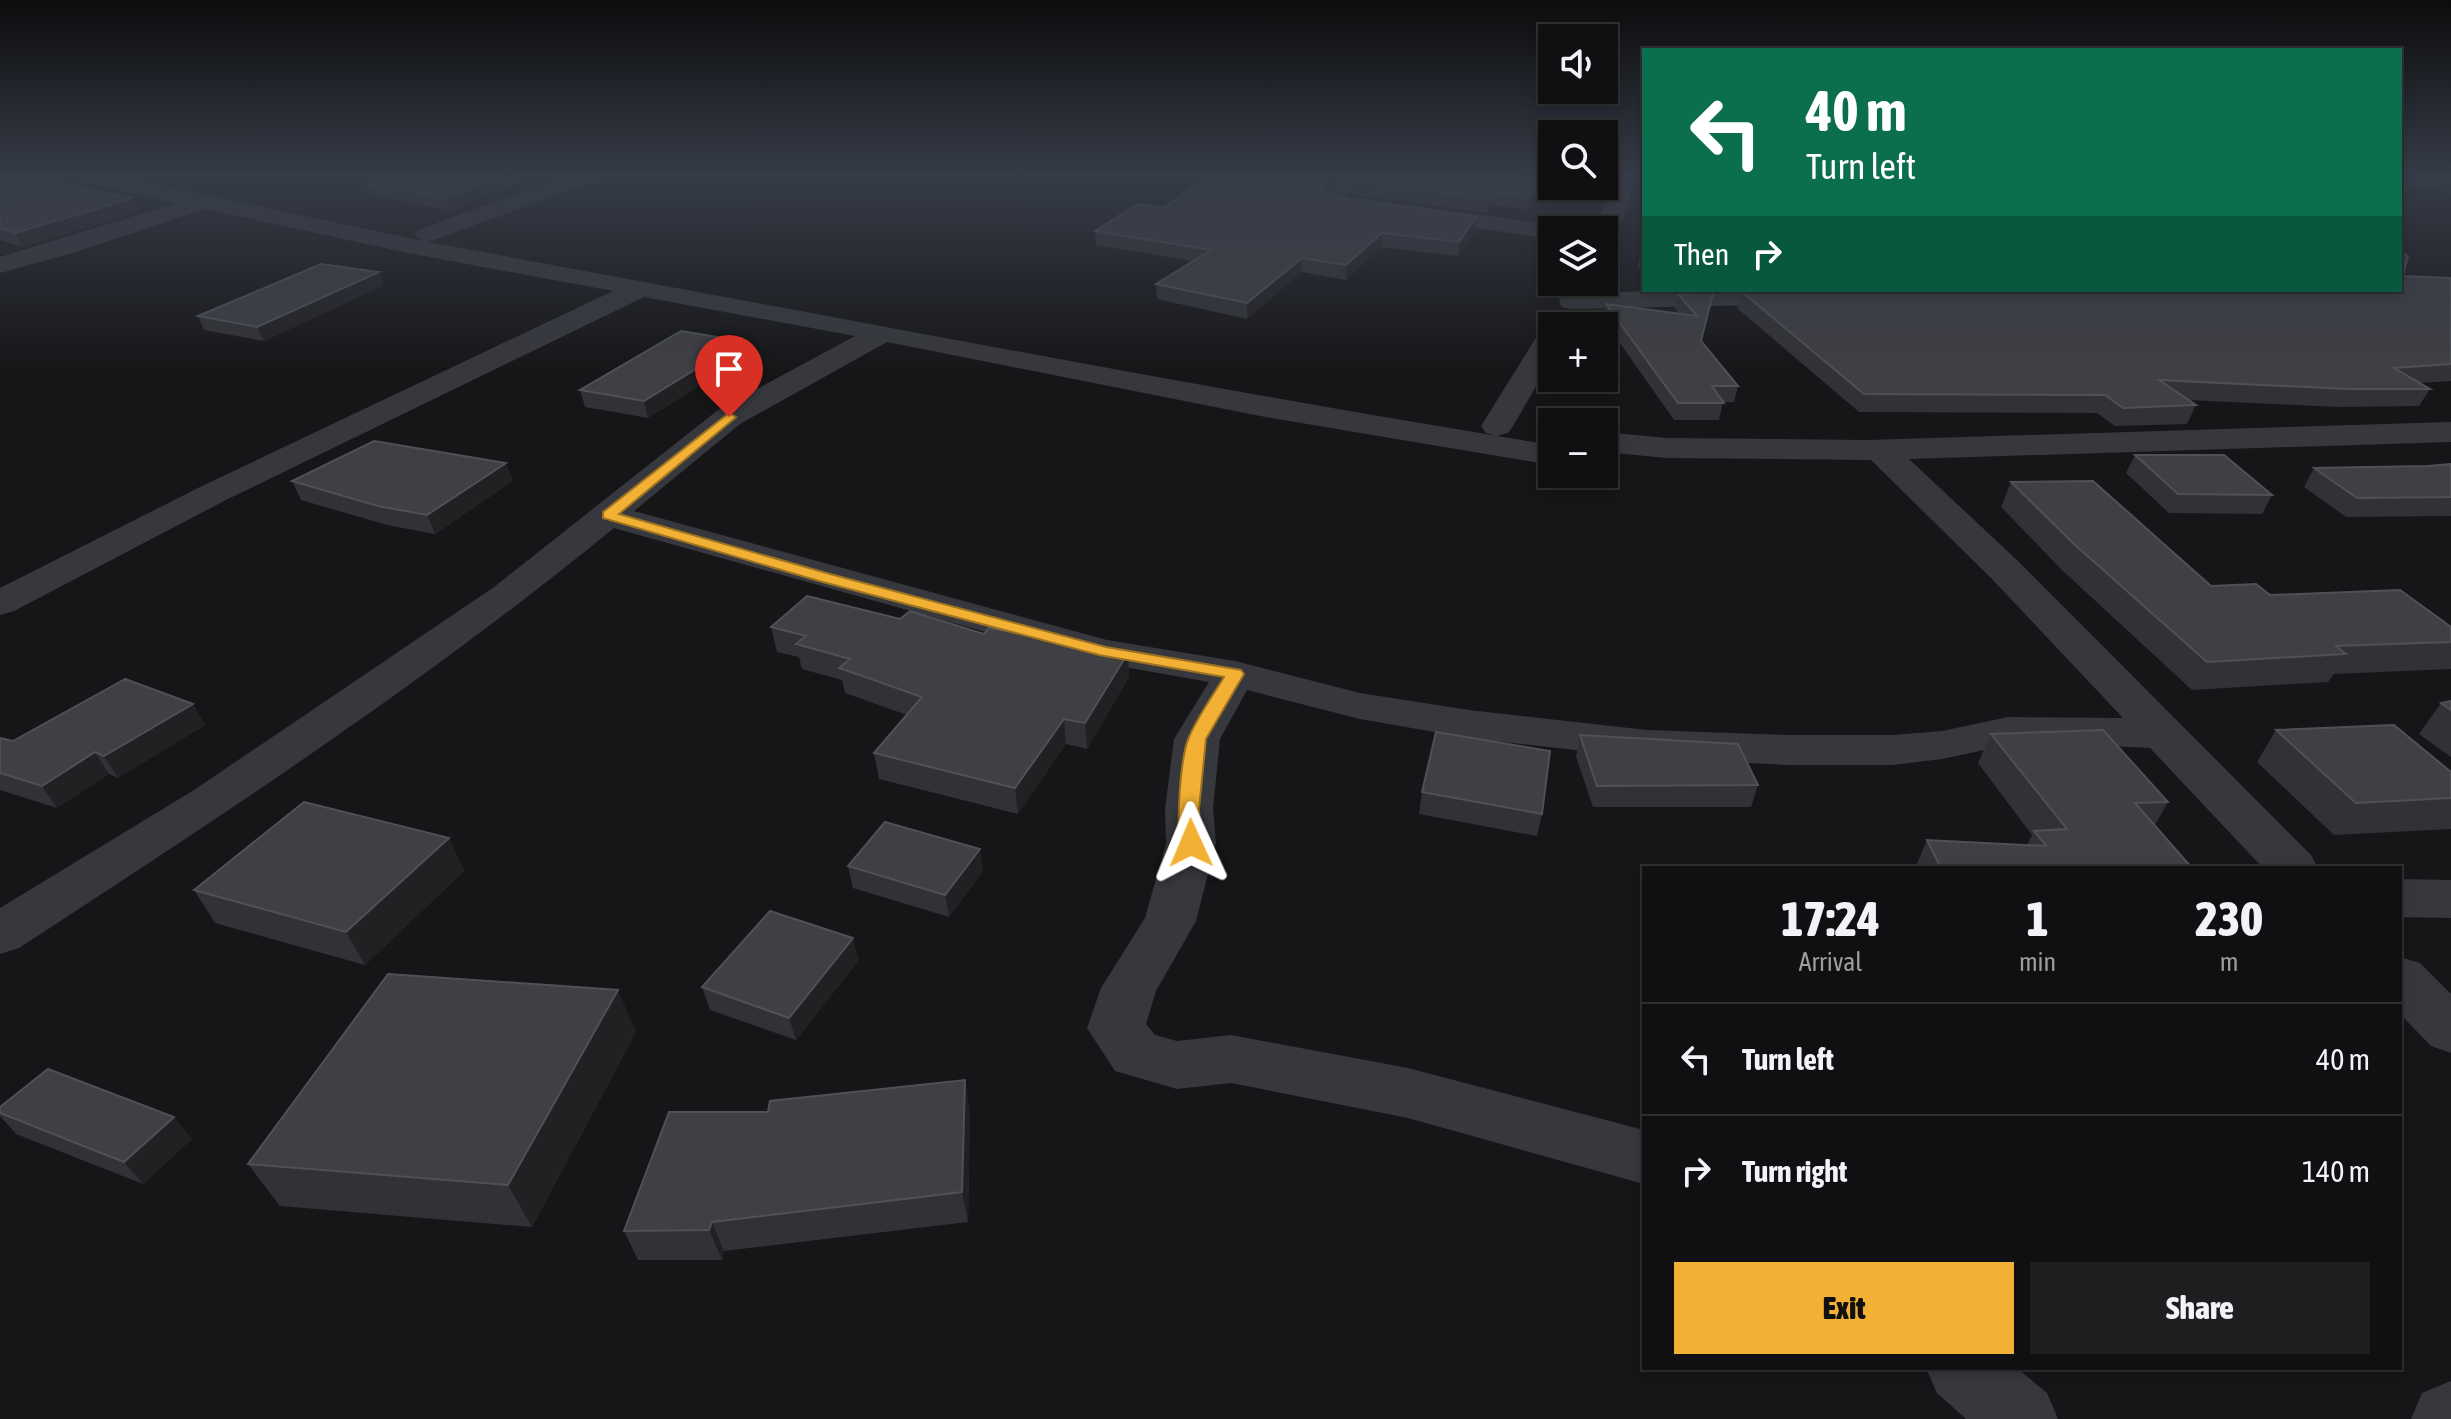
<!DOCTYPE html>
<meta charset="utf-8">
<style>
body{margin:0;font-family:"Asap Condensed",sans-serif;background:#1e1e20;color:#f1f3f6;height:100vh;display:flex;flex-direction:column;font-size:30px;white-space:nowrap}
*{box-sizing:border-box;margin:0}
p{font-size:26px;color:#9c9d9f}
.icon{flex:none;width:44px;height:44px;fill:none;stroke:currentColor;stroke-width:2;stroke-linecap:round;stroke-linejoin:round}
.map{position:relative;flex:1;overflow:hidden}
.side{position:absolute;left:1642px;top:866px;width:760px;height:504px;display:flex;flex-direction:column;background:#101012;border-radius:0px;box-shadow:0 4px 12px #0003,0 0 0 2px #303032}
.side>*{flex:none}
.banner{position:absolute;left:1642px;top:48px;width:760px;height:244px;border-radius:0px;box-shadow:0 4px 12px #0003,0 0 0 2px #303032;background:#0b6e4f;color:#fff;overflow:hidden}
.buttons{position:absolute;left:1538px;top:24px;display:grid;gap:16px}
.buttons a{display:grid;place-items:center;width:80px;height:80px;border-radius:0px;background:#101012;box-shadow:0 4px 12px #0003,0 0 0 2px #303032;font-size:40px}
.pin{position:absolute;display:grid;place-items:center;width:68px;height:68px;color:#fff;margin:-82px -34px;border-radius:50% 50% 50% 0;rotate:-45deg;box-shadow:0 0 8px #0007}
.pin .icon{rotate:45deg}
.me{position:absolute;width:88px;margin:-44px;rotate:359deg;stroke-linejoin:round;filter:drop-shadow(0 0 6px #0008)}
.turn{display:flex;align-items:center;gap:28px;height:168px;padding:0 32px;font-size:36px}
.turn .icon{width:104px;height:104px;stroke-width:2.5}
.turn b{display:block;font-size:56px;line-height:68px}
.then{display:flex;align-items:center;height:76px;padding:0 32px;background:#0003;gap:16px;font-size:30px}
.eta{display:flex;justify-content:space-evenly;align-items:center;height:136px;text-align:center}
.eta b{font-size:48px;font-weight:800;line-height:56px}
.action{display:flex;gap:16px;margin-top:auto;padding:16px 32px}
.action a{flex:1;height:92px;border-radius:0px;background:#f2b134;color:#111;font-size:32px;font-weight:800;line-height:92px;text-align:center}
.action a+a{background:#1e1e20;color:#f1f3f6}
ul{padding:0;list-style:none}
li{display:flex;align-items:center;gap:24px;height:112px;padding:0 32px;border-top:2px solid #303032}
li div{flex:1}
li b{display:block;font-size:30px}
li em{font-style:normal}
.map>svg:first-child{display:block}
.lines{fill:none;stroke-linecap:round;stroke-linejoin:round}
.minor{fill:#37383d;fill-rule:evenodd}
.wall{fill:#323236}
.shaded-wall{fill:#212124}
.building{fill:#3f3f44;stroke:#4f5156;stroke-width:2}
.route{fill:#f2b134;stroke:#9d7322;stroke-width:2}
</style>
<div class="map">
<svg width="2451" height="1419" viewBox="0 0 2451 1419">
<rect width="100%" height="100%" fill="#161618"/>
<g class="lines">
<!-- minor -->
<path class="minor" d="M 72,173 L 101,173 L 423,241 L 415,235 L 418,230 L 575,173 L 607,173 L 604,178 L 428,242 C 802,310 1176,384 1552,445 L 1552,465 L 1260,416 L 887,342 L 740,424 L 634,511 L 1107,640 L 1235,661 L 1360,693 L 1469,710 L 1647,730 L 1788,735 L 1893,735 L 1942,731 L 2008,717 L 2123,718 L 1991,578 L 1871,460 L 1667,458 L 1604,452 L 1604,432 L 1667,438 L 1868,440 L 2451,422 L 2451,442 L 1909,459 L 2019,562 L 2311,855 L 2318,868 L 2263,868 L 2150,748 L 2047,743 L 2008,745 L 1942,759 L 1893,765 L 1788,765 L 1647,758 L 1469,738 L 1360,719 L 1247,690 L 1220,739 L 1213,809 L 1216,843 L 1196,921 L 1156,991 L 1146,1024 L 1155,1035 L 1177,1041 L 1231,1035 L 1408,1068 L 1644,1130 L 1644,1184 L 1408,1118 L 1231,1083 L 1177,1089 L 1115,1071 L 1087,1028 L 1101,988 L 1145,918 L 1166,843 L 1165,809 L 1174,739 L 1209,682 L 1090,661 L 614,528 C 426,682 222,816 19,948 L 0,954 L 0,908 L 194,790 L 494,587 L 718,410 L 855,336 L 644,297 L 226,500 L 14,611 L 0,615 L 0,588 L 202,486 L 613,291 L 408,253 L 205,209 L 69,254 L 0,273 L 0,257 L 177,203 L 80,182 Z
M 1348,173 L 1374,173 L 1345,196 L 1552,225 L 1563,230 L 1552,230 L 1552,239 L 1326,206 L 1322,193 Z
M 1617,173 L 1639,173 L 1616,236 L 1613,241 L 1604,243 L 1604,230 L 1594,230 Z
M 2400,173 L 2451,173 L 2451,186 L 2400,185 Z
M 1704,290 L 1805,290 L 1810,296 L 1806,302 L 1797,304 L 1572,309 L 1562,307 L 1559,301 L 1562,295 L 1572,293 Z
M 1552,325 L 1552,359 L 1513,426 L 1508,433 L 1497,436 L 1486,433 L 1481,426 L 1542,328 Z
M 2400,879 L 2451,880 L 2451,918 L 2400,917 Z
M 2400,957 L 2420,963 L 2451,994 L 2451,1053 L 2431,1046 L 2400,1014 Z
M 1926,1368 L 2017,1368 L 2047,1393 L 2058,1419 L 1966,1419 L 1937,1393 Z
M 2451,1381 L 2451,1419 L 2411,1419 L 2422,1393 Z"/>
</g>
<!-- wall -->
<path class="wall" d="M 0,173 L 140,211 L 23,247 L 0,240 Z
M 548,173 L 449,210 L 371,195 L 367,184 Z
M 1213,173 L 1343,173 L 1323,189 L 1326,196 L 1475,231 L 1458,256 L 1381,247 L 1346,280 L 1301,272 L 1247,319 L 1157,299 L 1156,284 L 1192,261 L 1096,245 L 1095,231 L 1163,208 Z
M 1363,173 L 1552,173 L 1552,181 L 1547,180 L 1529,209 L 1491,205 L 1486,213 L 1352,194 L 1353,181 Z
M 2451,175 L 2451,195 L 2437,189 L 2444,176 Z
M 1644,247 L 1644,273 L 1638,266 L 1641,251 Z
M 2403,276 L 2451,278 L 2451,381 L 2421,383 L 2430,389 L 2419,406 L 2338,407 L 2188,400 L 2196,405 L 2187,424 L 2115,426 L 2097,413 L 1859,412 L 1737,308 L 1741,291 Z
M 384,285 L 264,341 L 204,330 L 198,316 Z
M 1713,293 L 1701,341 L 1738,386 L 1734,402 L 1723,402 L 1719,420 L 1674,420 L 1603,319 L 1606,304 L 1679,313 L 1675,309 L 1678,294 Z
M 741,341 L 745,357 L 648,418 L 585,407 L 580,390 Z
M 2135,455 L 2272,495 L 2262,514 L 2169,513 L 2126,473 Z
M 2451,464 L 2451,516 L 2346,517 L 2304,487 L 2314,468 L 2428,466 Z
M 292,481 L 513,481 L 435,534 L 387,525 L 301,500 Z
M 2011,482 L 2211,586 L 2270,595 L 2451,627 L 2451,669 L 2334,674 L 2328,682 L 2192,690 L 2062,570 L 2001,507 Z
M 900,619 L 984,634 L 1128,653 L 1129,677 L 1087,749 L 1066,744 L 1018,814 L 879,779 L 874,753 L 907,715 L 845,693 L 842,680 L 802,669 L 799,657 L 777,652 L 771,627 Z
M 2451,701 L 2451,757 L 2419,734 L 2441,703 Z
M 193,704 L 205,725 L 118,778 L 109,774 L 57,808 L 0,790 L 0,738 L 13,741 Z
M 2276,730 L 2451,772 L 2451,829 L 2334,835 L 2257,762 Z
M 1991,734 L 2168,802 L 2155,825 L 2192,868 L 1915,868 L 1927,840 L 2027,845 L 2032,835 L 1978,763 Z
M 1580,735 L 1758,785 L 1751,807 L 1593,807 L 1576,757 Z
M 1422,792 L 1542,814 L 1537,836 L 1419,814 Z
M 449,838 L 464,871 L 365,965 L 215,923 L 194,890 Z
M 980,849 L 983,871 L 949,917 L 853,888 L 848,866 Z
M 859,960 L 796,1040 L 710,1010 L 702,987 Z
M 636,1032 L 532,1227 L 280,1206 L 248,1164 Z
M 0,1107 L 192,1139 L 143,1184 L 16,1134 L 0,1116 Z
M 970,1110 L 968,1222 L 724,1251 L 722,1260 L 638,1260 L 624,1231 L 768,1112 Z"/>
<!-- shaded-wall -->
<path class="shaded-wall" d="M 514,173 L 548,173 L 449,210 L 445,198 Z
M 1327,173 L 1343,173 L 1319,192 L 1320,179 Z
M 1545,173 L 1548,173 L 1547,180 L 1529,209 L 1531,196 Z
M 1493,192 L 1491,205 L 1486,213 L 1488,199 Z
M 133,198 L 140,211 L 23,247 L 15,233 Z
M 1476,217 L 1475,231 L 1458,256 L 1459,242 Z
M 1382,233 L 1381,247 L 1346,280 L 1346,265 Z
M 1302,258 L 1301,272 L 1247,319 L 1247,303 Z
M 379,272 L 384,285 L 264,341 L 257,327 Z
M 741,341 L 745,357 L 648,418 L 644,401 Z
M 506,463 L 513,481 L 435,534 L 427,515 Z
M 1128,653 L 1129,677 L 1087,749 L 1085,723 Z
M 193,704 L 205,725 L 118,778 L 104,756 Z
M 1064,719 L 1066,744 L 1018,814 L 1015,788 Z
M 95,752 L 109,774 L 57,808 L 42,786 Z
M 449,838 L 464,871 L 365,965 L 346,932 Z
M 980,849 L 983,871 L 949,917 L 945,895 Z
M 853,938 L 859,960 L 796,1040 L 789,1018 Z
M 618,990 L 636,1032 L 532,1227 L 508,1185 Z
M 965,1080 L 970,1110 L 968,1222 L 962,1192 Z
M 174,1117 L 192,1139 L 143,1184 L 124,1162 Z
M 712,1222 L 724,1251 L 722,1260 L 709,1230 Z"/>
<!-- building -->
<path class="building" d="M 0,173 L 8,173 L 133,198 L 15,233 L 0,228 Z
M 398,173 L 514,173 L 445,198 L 367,184 Z
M 1213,173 L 1327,173 L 1320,179 L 1326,196 L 1476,217 L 1459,242 L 1382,233 L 1346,265 L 1302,258 L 1247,303 L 1156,284 L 1211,250 L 1095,231 L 1138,204 L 1163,208 Z
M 1363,173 L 1545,173 L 1531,196 L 1493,192 L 1488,199 L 1353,181 Z
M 2400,252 L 2408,256 L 2403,276 L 2451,278 L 2451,364 L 2394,368 L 2430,389 L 2348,389 L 2159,380 L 2196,405 L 2123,408 L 2105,395 L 1864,394 L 1741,291 L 1786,290 L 2400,290 Z
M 321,264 L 379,272 L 257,327 L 198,316 Z
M 1713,293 L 1701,341 L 1738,386 L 1712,386 L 1724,403 L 1678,403 L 1606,304 L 1697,316 L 1678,294 Z
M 681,331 L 741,341 L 644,401 L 580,390 Z
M 374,441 L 506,463 L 427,515 L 378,506 L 292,481 Z
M 2135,455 L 2224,455 L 2272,495 L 2178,494 Z
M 2451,464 L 2451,497 L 2357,498 L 2314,468 L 2428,466 Z
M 2093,481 L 2211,586 L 2256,584 L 2270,595 L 2400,590 L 2451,627 L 2451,642 L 2336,646 L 2346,654 L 2207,662 L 2074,544 L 2011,482 Z
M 807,596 L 900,619 L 910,611 L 984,634 L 989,628 L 1128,653 L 1085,723 L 1064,719 L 1015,788 L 874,753 L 922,697 L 839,668 L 850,659 L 796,644 L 806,636 L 771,627 Z
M 125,679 L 193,704 L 104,756 L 95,752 L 42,786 L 0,773 L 0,738 L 13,741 Z
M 2451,701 L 2451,710 L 2441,703 Z
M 2394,725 L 2451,772 L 2451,798 L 2356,803 L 2276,730 Z
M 2103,730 L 2168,802 L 2135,803 L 2192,868 L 1941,868 L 1927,840 L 2046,846 L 2034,831 L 2067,829 L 1991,734 Z
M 1436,732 L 1550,751 L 1542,814 L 1422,792 Z
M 1580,735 L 1738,744 L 1758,785 L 1597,786 Z
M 304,802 L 449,838 L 346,932 L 194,890 Z
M 885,822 L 980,849 L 945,895 L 848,866 Z
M 770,911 L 853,938 L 789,1018 L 702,987 Z
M 388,974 L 618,990 L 508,1185 L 248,1164 Z
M 48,1069 L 174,1117 L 124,1162 L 0,1113 L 0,1107 Z
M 965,1080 L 962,1192 L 712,1222 L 709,1230 L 624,1231 L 669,1112 L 768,1112 L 770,1101 Z"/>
<!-- sky -->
<linearGradient id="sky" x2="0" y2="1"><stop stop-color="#0c0c0d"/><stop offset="0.47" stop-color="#363c48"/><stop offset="1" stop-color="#363c48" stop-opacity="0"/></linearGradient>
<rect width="2451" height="372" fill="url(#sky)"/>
<!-- route -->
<path class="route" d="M 729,413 L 736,417 L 734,419 L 619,514 L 830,574 L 1106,647 L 1241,670 L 1244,674 L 1206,739 L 1199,809 L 1201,843 L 1198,848 L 1183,848 C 1174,832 1181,755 1189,737 C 1198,716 1212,697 1224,677 L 1099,655 L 819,581 L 603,518 L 603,512 Z"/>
</svg>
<div class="buttons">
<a><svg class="icon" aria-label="sound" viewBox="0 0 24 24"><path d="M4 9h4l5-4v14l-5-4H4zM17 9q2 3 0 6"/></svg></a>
<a><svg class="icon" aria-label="search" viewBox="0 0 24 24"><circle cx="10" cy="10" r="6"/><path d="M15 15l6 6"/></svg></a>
<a><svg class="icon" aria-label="layers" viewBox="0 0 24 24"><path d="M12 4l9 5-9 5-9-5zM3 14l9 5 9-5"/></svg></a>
<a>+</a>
<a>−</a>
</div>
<div class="pin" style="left:729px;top:417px;background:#d93025"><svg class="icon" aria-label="arrive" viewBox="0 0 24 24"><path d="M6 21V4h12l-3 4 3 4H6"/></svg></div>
<svg class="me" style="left:1191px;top:843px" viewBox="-20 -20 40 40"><path d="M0-17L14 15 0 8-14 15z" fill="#f2b134" stroke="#fff" stroke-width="4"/></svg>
<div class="banner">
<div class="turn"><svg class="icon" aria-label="left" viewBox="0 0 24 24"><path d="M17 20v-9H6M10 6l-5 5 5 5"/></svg><div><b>40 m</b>Turn left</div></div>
<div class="then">Then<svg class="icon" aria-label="right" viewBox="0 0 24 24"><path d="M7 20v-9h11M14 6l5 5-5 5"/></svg></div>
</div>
<section class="side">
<div class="eta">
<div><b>17:24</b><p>Arrival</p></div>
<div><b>1</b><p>min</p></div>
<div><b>230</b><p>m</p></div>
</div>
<ul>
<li><svg class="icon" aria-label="left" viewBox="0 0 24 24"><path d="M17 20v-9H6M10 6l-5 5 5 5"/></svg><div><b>Turn left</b></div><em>40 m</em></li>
<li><svg class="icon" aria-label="right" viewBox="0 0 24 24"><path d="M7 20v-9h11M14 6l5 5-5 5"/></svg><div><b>Turn right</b></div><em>140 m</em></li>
</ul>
<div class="action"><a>Exit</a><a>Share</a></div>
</section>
</div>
